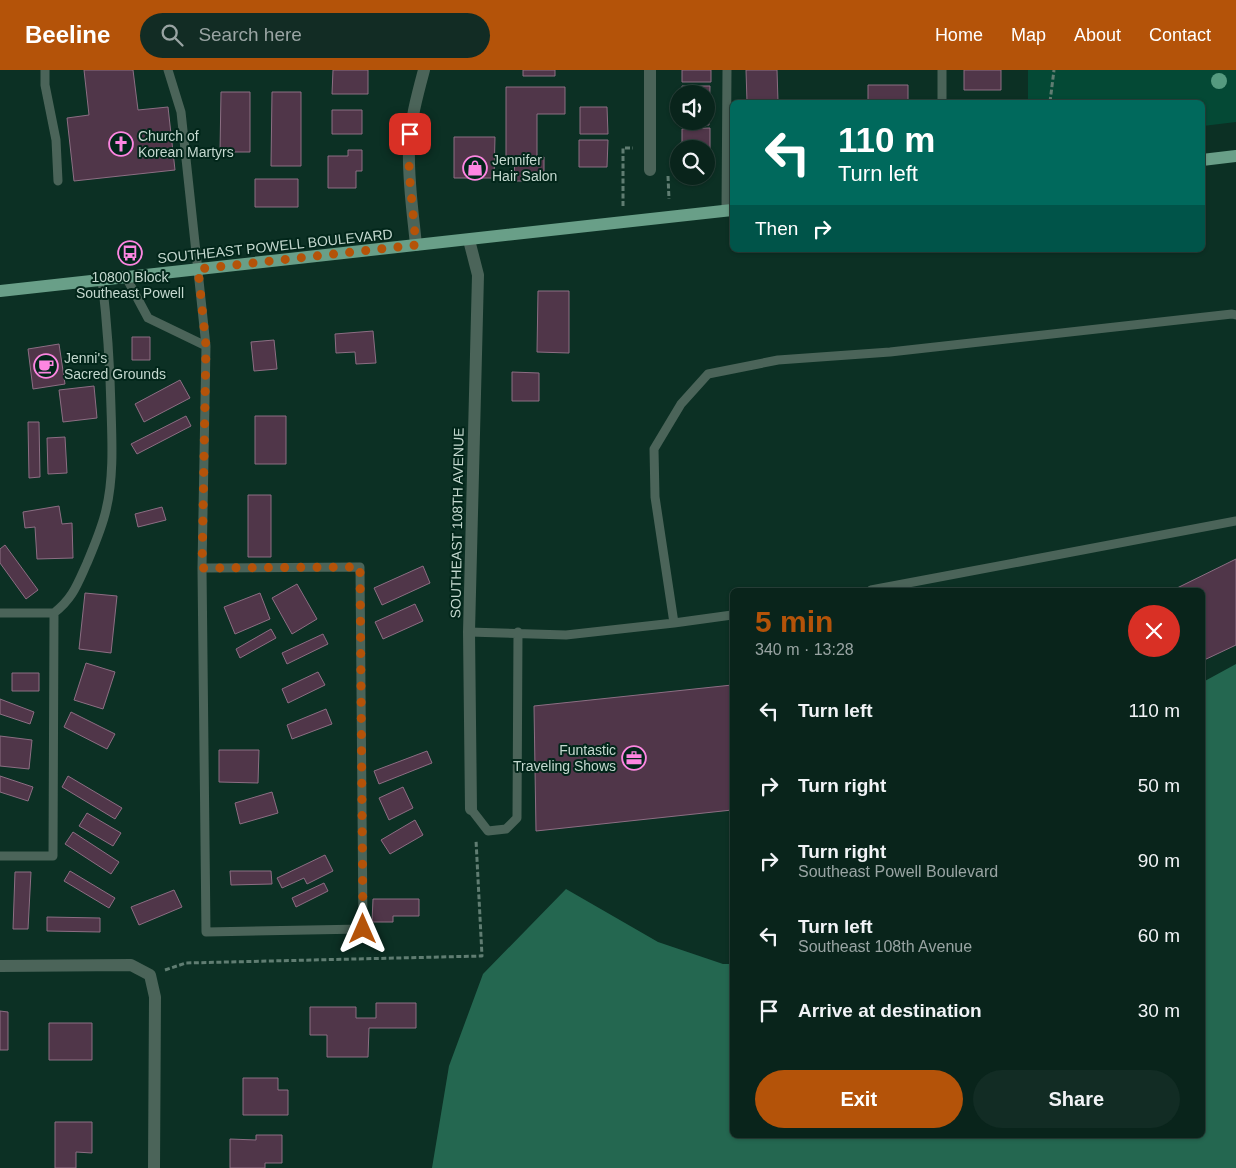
<!DOCTYPE html>
<meta charset="utf-8">
<style>
body{margin:0;font-family:Arial,sans-serif;background:#122c24;color:#f1f3f6;height:100vh;display:flex;flex-direction:column;font-size:19px;white-space:nowrap}
*{box-sizing:border-box;margin:0}
p{font-size:16px;color:#99a4a3}
.icon{flex:none;width:28px;height:28px;fill:none;stroke:currentColor;stroke-width:2;stroke-linecap:round;stroke-linejoin:round}
.map{position:relative;flex:1;overflow:hidden}
.sheet{position:absolute;left:730px;top:518px;width:475px;height:550px;display:flex;flex-direction:column;background:#09241b;border-radius:8px;box-shadow:0 1px 4px #0004,0 0 0 1px #29413a}
.sheet>*{flex:none}
.guide{position:absolute;left:730px;top:30px;width:475px;height:152px;border-radius:8px;box-shadow:0 1px 4px #0004,0 0 0 1px #29413a;background:#00695c;color:#fff;overflow:hidden}
.tools{position:absolute;left:670px;top:15px;display:grid;gap:10px}
.tools a{display:grid;place-items:center;width:45px;height:45px;border-radius:50%;background:#09241b;box-shadow:0 1px 4px #0004,0 0 0 1px #29413a;font-size:25px}
.pin{position:absolute;display:grid;place-items:center;width:42px;height:42px;color:#fff;margin:-21px;border-radius:10px;box-shadow:0 2px 8px #0006}
.me{position:absolute;width:55px;margin:-28px;rotate:0deg;stroke-linejoin:round;filter:drop-shadow(0 0 4px #0008)}
.turn{display:flex;align-items:center;gap:18px;height:105px;padding:0 25px;font-size:22px}
.turn .icon{width:65px;height:65px;stroke-width:2.5}
.turn b{display:block;font-size:35px;line-height:42px}
.then{display:flex;align-items:center;height:48px;padding:0 25px;background:#0003;gap:10px;font-size:19px}
.round{display:grid;place-items:center;flex:none;width:52px;height:52px;border-radius:26px;background:#122c24}
.headline{display:flex;align-items:center;justify-content:space-between;height:85px;padding:0 25px}
h1{font-size:30px;font-weight:700;line-height:38px;color:#b45309}
.primary-button{display:flex;gap:10px;margin-top:auto;padding:10px 25px}
.primary-button a{flex:1;height:58px;border-radius:30px;background:#b45309;color:#fff;font-size:20px;font-weight:700;line-height:58px;text-align:center}
.primary-button a+a{background:#122c24;color:#f1f3f6}
ul{padding:0;list-style:none}
li{display:flex;align-items:center;gap:15px;height:75px;padding:0 25px}
li div{flex:1}
li b{display:block;font-size:19px}
li em{font-style:normal}
header{display:flex;align-items:center;gap:30px;box-sizing:border-box;height:70px;padding:0 25px;background:#b45309;color:#fff}
header strong{font-size:24px}
nav{display:flex;gap:28px;margin-inline-start:auto;font-size:18px}
.search{width:350px;height:45px;background:#122c24;display:flex;align-items:center;gap:12px;box-sizing:border-box;padding:0 18px;border-radius:28px;color:#99a4a3;font-size:19px}
.map>svg:first-child{display:block}
.green{fill:#044935}
.forest{fill:#246750}
.building{fill:#503649;stroke:#8c6e83}
.lines{fill:none;stroke-linecap:round;stroke-linejoin:round}
.path{stroke:#607d72;stroke-width:3;stroke-dasharray:5 2.5;stroke-linecap:butt}
.lane{stroke:#4b6459;stroke-width:9}
.street{stroke:#4b6459;stroke-width:12}
.primary{stroke:#699f88;stroke-width:12}
.tree{fill:#559b80}
.route{stroke:#b45309;stroke-width:9;stroke-dasharray:0 16.2}
.labels{text-anchor:middle;dominant-baseline:central;stroke-width:4;stroke-linejoin:round;paint-order:stroke}
.poi-label{font-size:14px;fill:#c4d8cf;stroke:#02261a;text-anchor:start}
.street-label{font-size:14px;fill:#c4d8cf;stroke:#02261a}
</style>
<header>
<strong>Beeline</strong>
<div class="search"><svg class="icon" aria-label="search" viewBox="0 0 24 24"><circle cx="10" cy="10" r="6"/><path d="M15 15l6 6"/></svg>Search here</div>
<nav><a>Home</a><a>Map</a><a>About</a><a>Contact</a></nav>
</header>
<div class="map">
<svg width="1236" height="1098" viewBox="0 0 1236 1098">
<rect width="100%" height="100%" fill="#0c3024"/>
<!-- green -->
<path class="green" d="M 1028,0 L 1236,0 L 1236,52 L 1203,56 L 1202,32 L 1028,32 Z"/>
<!-- forest -->
<path class="forest" d="M 1236,594 L 1236,1098 L 432,1098 L 449,996 L 483,904 L 566,819 L 658,872 L 723,894 L 732,894 L 732,1065 L 1202,1065 L 1203,612 Z"/>
<!-- building -->
<path class="building" d="M 84,0 L 133,0 L 138,40 L 168,37 L 175,100 L 74,111 L 67,48 L 89,45 Z
M 333,0 L 368,0 L 368,24 L 332,24 Z
M 523,0 L 555,0 L 555,6 L 523,6 Z
M 682,0 L 711,0 L 711,12 L 682,12 Z
M 746,0 L 777,0 L 778,32 L 747,32 Z
M 964,0 L 1001,0 L 1001,20 L 964,20 Z
M 868,15 L 908,15 L 908,32 L 868,32 Z
M 682,16 L 710,16 L 709,55 L 689,55 L 689,51 L 706,51 L 706,24 L 682,24 Z
M 506,17 L 565,17 L 565,44 L 537,44 L 537,87 L 544,87 L 544,111 L 514,111 L 515,87 L 506,87 Z
M 221,22 L 250,22 L 250,82 L 220,82 Z
M 272,22 L 301,22 L 301,96 L 271,96 Z
M 580,37 L 607,37 L 608,64 L 580,64 Z
M 332,40 L 362,40 L 362,64 L 332,64 Z
M 710,58 L 710,86 L 706,86 L 706,79 L 680,79 L 680,73 L 682,73 L 682,59 Z
M 454,67 L 495,67 L 494,108 L 454,108 Z
M 579,70 L 608,70 L 607,97 L 579,97 Z
M 348,80 L 362,80 L 362,101 L 356,101 L 356,118 L 328,118 L 328,86 L 348,86 Z
M 255,109 L 298,109 L 298,137 L 255,137 Z
M 538,221 L 569,221 L 569,283 L 537,282 Z
M 373,261 L 376,293 L 356,294 L 355,282 L 336,283 L 335,264 Z
M 132,267 L 150,267 L 150,290 L 132,290 Z
M 274,270 L 277,299 L 254,301 L 251,272 Z
M 59,274 L 65,314 L 33,319 L 28,279 Z
M 512,302 L 539,303 L 539,331 L 512,331 Z
M 180,310 L 190,328 L 144,352 L 135,334 Z
M 94,316 L 97,348 L 63,352 L 59,320 Z
M 186,346 L 191,356 L 137,384 L 131,374 Z
M 255,346 L 286,346 L 286,394 L 255,394 Z
M 28,352 L 39,352 L 40,407 L 29,408 Z
M 65,367 L 67,403 L 48,404 L 47,368 Z
M 248,425 L 271,425 L 271,487 L 248,487 Z
M 59,436 L 62,454 L 72,453 L 73,488 L 37,489 L 35,457 L 25,458 L 23,442 Z
M 162,437 L 166,450 L 138,457 L 135,444 Z
M 5,475 L 38,520 L 26,529 L 0,493 L 0,479 Z
M 1236,489 L 1236,575 L 1202,591 L 1202,520 L 1173,520 Z
M 423,496 L 430,513 L 382,535 L 374,518 Z
M 297,514 L 317,549 L 292,564 L 272,528 Z
M 85,523 L 117,526 L 111,583 L 79,579 Z
M 260,523 L 270,549 L 235,564 L 224,537 Z
M 415,534 L 423,551 L 383,569 L 375,552 Z
M 271,559 L 276,568 L 240,588 L 236,579 Z
M 323,564 L 328,574 L 287,594 L 282,583 Z
M 86,593 L 115,602 L 103,639 L 74,630 Z
M 318,602 L 325,615 L 288,633 L 282,619 Z
M 12,603 L 39,603 L 39,621 L 12,621 Z
M 732,615 L 732,740 L 536,761 L 534,636 Z
M 0,629 L 34,642 L 30,654 L 0,644 Z
M 326,639 L 332,654 L 292,669 L 287,655 Z
M 71,642 L 115,664 L 107,679 L 64,657 Z
M 0,666 L 32,670 L 29,699 L 0,696 Z
M 219,680 L 259,680 L 258,713 L 219,712 Z
M 427,681 L 432,693 L 379,714 L 374,701 Z
M 0,706 L 33,717 L 28,731 L 0,722 Z
M 68,706 L 122,738 L 115,749 L 62,717 Z
M 403,717 L 413,738 L 389,750 L 379,728 Z
M 272,722 L 278,743 L 240,754 L 235,733 Z
M 87,743 L 121,763 L 113,776 L 79,756 Z
M 415,750 L 423,765 L 390,784 L 381,770 Z
M 73,762 L 119,792 L 111,804 L 65,774 Z
M 325,785 L 333,801 L 307,814 L 304,808 L 282,818 L 277,808 Z
M 70,801 L 115,828 L 109,838 L 64,811 Z
M 230,801 L 271,801 L 272,814 L 231,815 Z
M 15,802 L 31,802 L 28,859 L 13,859 Z
M 324,813 L 328,821 L 296,837 L 292,828 Z
M 174,820 L 182,837 L 139,855 L 131,837 Z
M 373,829 L 419,829 L 419,846 L 393,846 L 393,852 L 372,852 Z
M 47,847 L 100,848 L 100,862 L 47,861 Z
M 376,933 L 416,933 L 416,958 L 369,958 L 368,987 L 327,987 L 327,965 L 310,965 L 310,937 L 356,937 L 356,948 L 376,948 Z
M 0,941 L 8,942 L 8,980 L 0,980 Z
M 49,953 L 92,953 L 92,990 L 49,990 Z
M 243,1008 L 278,1008 L 278,1020 L 288,1020 L 288,1045 L 243,1045 Z
M 55,1052 L 92,1052 L 92,1083 L 76,1082 L 76,1098 L 55,1098 Z
M 256,1065 L 282,1065 L 282,1093 L 265,1093 L 265,1098 L 230,1098 L 230,1069 L 256,1070 Z"/>
<g class="lines">
<!-- path -->
<path class="path" d="M 1050,32 L 1054,0
M 668,106 L 669,129
M 623,136 L 623,78 L 633,78
M 165,900 L 186,893 L 482,886 L 476,770"/>
<!-- lane -->
<path class="lane" d="M 45,0 L 45,15 L 56,70 L 58,111
M 168,0 L 181,42 L 206,276 L 202,498 L 206,862 L 363,859 L 360,497 L 202,498
M 942,0 L 942,32
M 726,141 L 727,0
M 126,207 L 148,248 L 206,276
M 871,520 L 1236,451
M 0,543 L 54,543 L 53,786 L 0,786
M 54,543 C 73,528 77,515 87,493 C 94,476 102,458 106,440 C 114,407 112,371 111,338 C 110,295 107,252 102,209
M 674,553 L 655,427 L 654,379 L 681,334 L 708,304 L 778,290 L 890,282 L 1232,244 L 1236,245
M 469,562 L 566,565 L 674,553 L 732,545
M 471,739 L 488,761 L 506,759 L 517,748 L 518,562"/>
<!-- street -->
<path class="street" d="M 650,0 L 650,100
M 469,170 L 478,205 L 469,562 L 471,739
M 416,175 C 413,144 408,111 409,79 C 410,52 417,26 424,0
M 0,896 L 131,895 L 150,905 L 155,927 L 154,1098"/>
<!-- primary -->
<path class="primary" d="M 1202,90 L 1236,86
M 0,221 L 732,140"/>
</g>
<!-- trees -->
<circle class="tree" cx="1219" cy="11" r="8"/>
<g class="lines">
<!-- route -->
<path class="route" d="M 363,859 L 360,497 L 202,498 L 206,276 L 198,199 L 416,175 L 409,101 L 410,64"/>
</g>
<!-- icons -->
<defs>
<g id="church-ring" transform="scale(1.25)"><circle r="9.5" fill="#02261a" stroke="#fd86e1" stroke-width="1.5"/><path d="M-1.2-6h2.4v3.5h3.3v2.4h-3.3V6h-2.4V-.1h-3.3v-2.4h3.3Z" fill="#fd86e1"/></g>
<g id="shop-ring" transform="scale(1.25)"><circle r="9.5" fill="#02261a" stroke="#fd86e1" stroke-width="1.5"/><path d="M-5-2.5h2.3a2.7 3.5 0 0 1 5.4 0H5L5.5 6h-11ZM-1.5-2.5h3a1.5 2.3 0 0 0-3 0Z" fill="#fd86e1"/></g>
<g id="bus-ring" transform="scale(1.25)"><circle r="9.5" fill="#02261a" stroke="#fd86e1" stroke-width="1.5"/><path d="M-5-6H5V4H4V6H2V4H-2V6H-4V4H-5ZM-3.5-4V0h7V-4ZM-3.5 1.2v1.5H-2V1.2ZM2 1.2v1.5H3.5V1.2Z" fill="#fd86e1"/></g>
<g id="cafe-ring" transform="scale(1.25)"><circle r="9.5" fill="#02261a" stroke="#fd86e1" stroke-width="1.5"/><path d="M-5.5-4.5H6V0H3Q3 3.5 0 3.5H-2.5Q-5.5 3.5-5.5 0ZM3-3.2v2h1.7v-2ZM-6 4.5H4V6H-6Z" fill="#fd86e1"/></g>
<g id="office-ring" transform="scale(1.25)"><circle r="9.5" fill="#02261a" stroke="#fd86e1" stroke-width="1.5"/><path d="M-6-3h4V-5.5h4V-3h4V5H-6ZM-1-4.5V-3h2v-1.5ZM-6 0V1H6V0Z" fill="#fd86e1"/></g>
</defs>
<g fill-rule="evenodd">
<use href="#church-ring" x="121" y="74"/>
<use href="#shop-ring" x="475" y="98"/>
<use href="#bus-ring" x="130" y="183"/>
<use href="#cafe-ring" x="46" y="296"/>
<use href="#office-ring" x="634" y="688"/>
</g>
<g class="labels">
<!-- poi labels -->
<g class="poi-label">
<text x="138" y="66">Church of<tspan x="138" dy="16">Korean Martyrs</tspan></text>
<text x="492" y="90">Jennifer<tspan x="492" dy="16">Hair Salon</tspan></text>
<text x="130" y="207" text-anchor="middle">10800 Block<tspan x="130" dy="16">Southeast Powell</tspan></text>
<text x="64" y="288">Jenni's<tspan x="64" dy="16">Sacred Grounds</tspan></text>
<text x="616" y="680" text-anchor="end">Funtastic<tspan x="616" dy="16">Traveling Shows</tspan></text>
</g>
<!-- street labels -->
<g class="street-label">
<text transform="translate(275 176) rotate(-6)">SOUTHEAST POWELL BOULEVARD</text>
<text transform="translate(457 453) rotate(-89)">SOUTHEAST 108TH AVENUE</text>
</g>
</g>
</svg>
<div class="tools">
<a><svg class="icon" aria-label="sound" viewBox="0 0 24 24"><path d="M4 9h4l5-4v14l-5-4H4zM17 9q2 3 0 6"/></svg></a>
<a><svg class="icon" aria-label="search" viewBox="0 0 24 24"><circle cx="10" cy="10" r="6"/><path d="M15 15l6 6"/></svg></a>
</div>
<div class="pin" style="left:410px;top:64px;background:#d93025"><svg class="icon" aria-label="arrive" viewBox="0 0 24 24"><path d="M6 21V4h12l-3 4 3 4H6"/></svg></div>
<svg class="me" style="left:363px;top:859px" viewBox="-20 -20 40 40"><path d="M0-17L14 15 0 8-14 15z" fill="#b45309" stroke="#fff" stroke-width="4"/></svg>
<div class="guide">
<div class="turn"><svg class="icon" aria-label="left" viewBox="0 0 24 24"><path d="M17 20v-9H6M10 6l-5 5 5 5"/></svg><div><b>110 m</b>Turn left</div></div>
<div class="then">Then<svg class="icon" aria-label="right" viewBox="0 0 24 24"><path d="M7 20v-9h11M14 6l5 5-5 5"/></svg></div>
</div>
<section class="sheet">
<div class="headline"><div><h1>5 min</h1><p>340 m · 13:28</p></div><a class="round" style="background:#d93025;color:#fff"><svg class="icon" aria-label="close" viewBox="0 0 24 24"><path d="M6 6l12 12M18 6L6 18"/></svg></a></div>
<ul>
<li><svg class="icon" aria-label="left" viewBox="0 0 24 24"><path d="M17 20v-9H6M10 6l-5 5 5 5"/></svg><div><b>Turn left</b></div><em>110 m</em></li>
<li><svg class="icon" aria-label="right" viewBox="0 0 24 24"><path d="M7 20v-9h11M14 6l5 5-5 5"/></svg><div><b>Turn right</b></div><em>50 m</em></li>
<li><svg class="icon" aria-label="right" viewBox="0 0 24 24"><path d="M7 20v-9h11M14 6l5 5-5 5"/></svg><div><b>Turn right</b><p>Southeast Powell Boulevard</p></div><em>90 m</em></li>
<li><svg class="icon" aria-label="left" viewBox="0 0 24 24"><path d="M17 20v-9H6M10 6l-5 5 5 5"/></svg><div><b>Turn left</b><p>Southeast 108th Avenue</p></div><em>60 m</em></li>
<li><svg class="icon" aria-label="arrive" viewBox="0 0 24 24"><path d="M6 21V4h12l-3 4 3 4H6"/></svg><div><b>Arrive at destination</b></div><em>30 m</em></li>
</ul>
<div class="primary-button"><a>Exit</a><a>Share</a></div>
</section>
</div>
